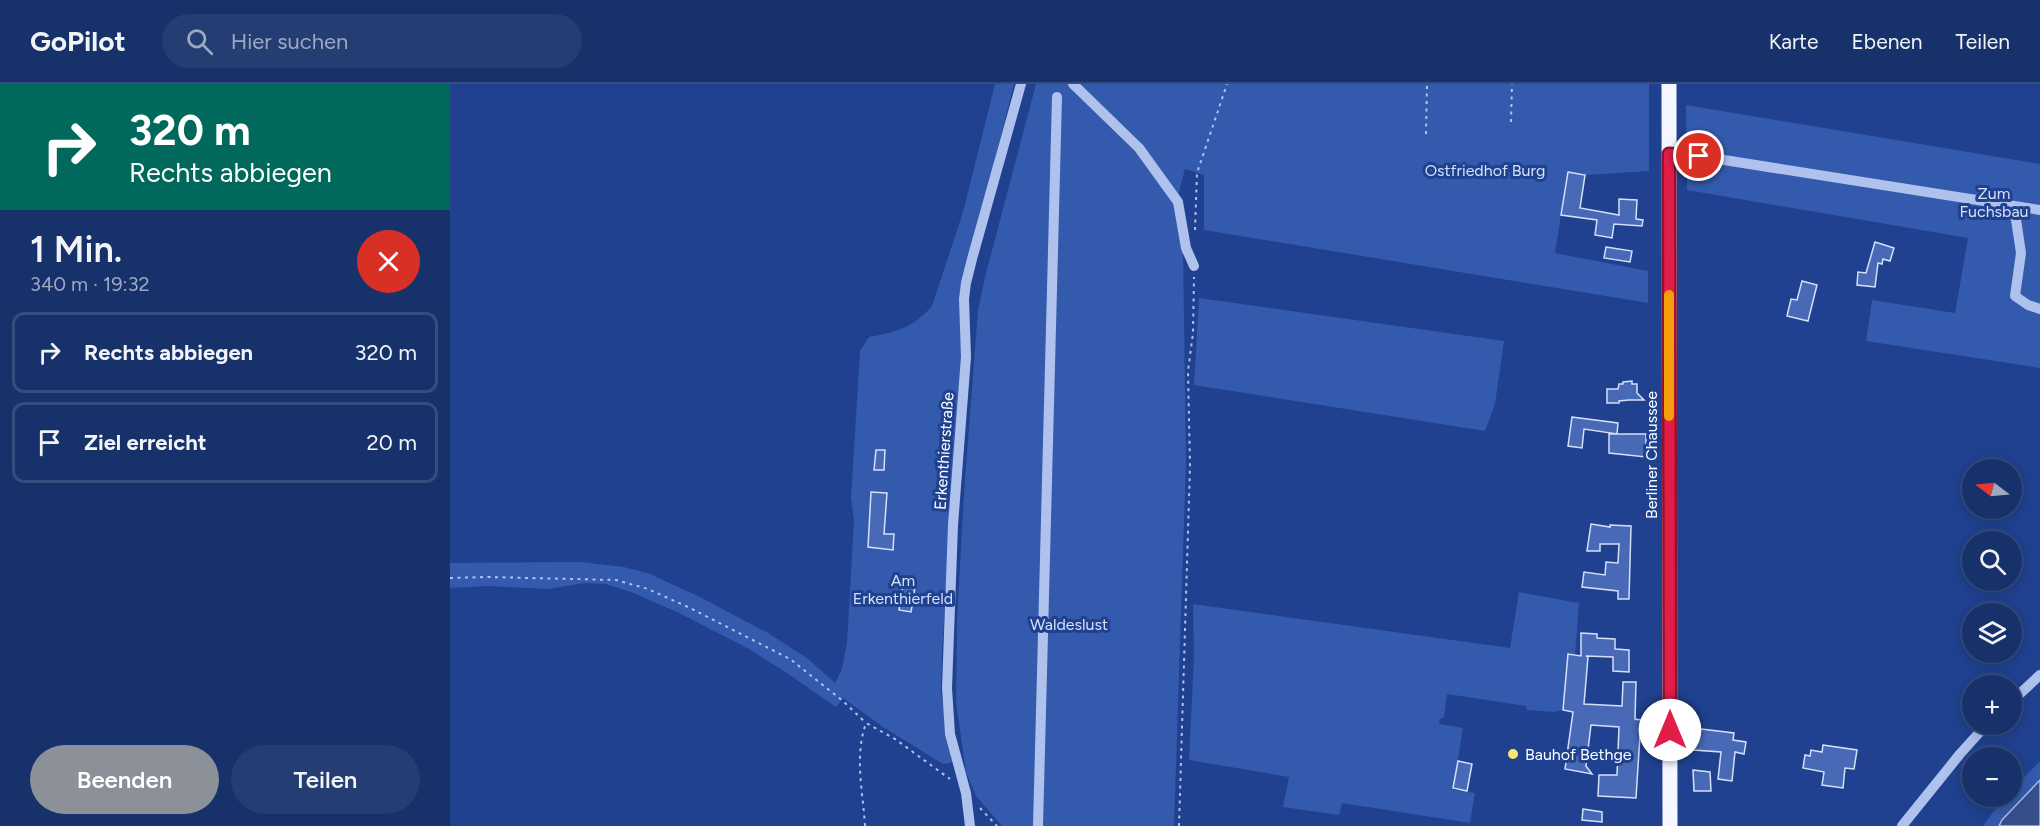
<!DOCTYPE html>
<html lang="de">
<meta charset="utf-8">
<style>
body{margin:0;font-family:Figtree,sans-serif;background:#243d73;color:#f1f3f6;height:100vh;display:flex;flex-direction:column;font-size:22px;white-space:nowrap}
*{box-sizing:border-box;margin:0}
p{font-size:20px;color:#9ea9c1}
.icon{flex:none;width:33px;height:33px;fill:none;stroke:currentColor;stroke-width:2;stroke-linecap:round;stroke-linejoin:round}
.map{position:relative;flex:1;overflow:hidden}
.drawer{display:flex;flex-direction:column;background:#17316b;width:450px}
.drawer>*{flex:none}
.hud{background:#00695c;color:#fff;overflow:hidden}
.needle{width:39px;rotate:286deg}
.tools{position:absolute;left:1512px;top:375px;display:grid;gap:12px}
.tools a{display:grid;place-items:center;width:60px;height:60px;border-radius:50%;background:#17316b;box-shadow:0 3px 15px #0003,0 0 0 2px #364c7e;font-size:30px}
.pin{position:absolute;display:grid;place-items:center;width:51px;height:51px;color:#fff;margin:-26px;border:3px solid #fff;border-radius:50%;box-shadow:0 2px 6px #0007}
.me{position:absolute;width:66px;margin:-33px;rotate:0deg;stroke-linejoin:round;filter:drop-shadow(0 0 4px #0008)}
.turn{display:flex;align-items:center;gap:21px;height:126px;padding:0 30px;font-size:27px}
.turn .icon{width:78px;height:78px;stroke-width:2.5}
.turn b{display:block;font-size:42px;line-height:51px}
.round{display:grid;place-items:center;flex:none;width:63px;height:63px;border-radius:32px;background:#243d73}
.headline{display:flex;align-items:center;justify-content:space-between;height:102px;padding:0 30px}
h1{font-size:36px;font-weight:600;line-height:45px}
.button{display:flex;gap:12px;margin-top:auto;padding:12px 30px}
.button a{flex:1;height:69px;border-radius:36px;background:#8c9099;color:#fff;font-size:24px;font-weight:600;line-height:69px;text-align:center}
.button a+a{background:#243d73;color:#f1f3f6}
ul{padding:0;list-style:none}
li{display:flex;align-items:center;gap:18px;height:81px;margin:0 12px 9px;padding:0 18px;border:3px solid #364c7e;border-radius:12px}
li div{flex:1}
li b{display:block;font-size:22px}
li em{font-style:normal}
header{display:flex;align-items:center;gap:36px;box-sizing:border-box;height:84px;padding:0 30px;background:#17316b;border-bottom:2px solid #364c7e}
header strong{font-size:28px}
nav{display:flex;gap:33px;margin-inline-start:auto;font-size:21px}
.search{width:420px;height:54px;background:#243d73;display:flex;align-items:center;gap:15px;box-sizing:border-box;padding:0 21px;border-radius:33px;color:#9ea9c1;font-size:22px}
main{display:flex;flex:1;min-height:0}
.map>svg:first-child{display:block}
.green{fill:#335aac}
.water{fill:#374f89;stroke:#a2bbee;stroke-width:1.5}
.building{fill:#486ab6;stroke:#d4e0f9;stroke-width:1.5}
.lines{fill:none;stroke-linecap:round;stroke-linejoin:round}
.path{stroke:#aec2ed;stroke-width:2;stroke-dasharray:3 4.5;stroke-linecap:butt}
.minor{stroke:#aec2ed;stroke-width:10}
.major{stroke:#f4f7ff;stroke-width:15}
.route-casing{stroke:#92132f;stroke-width:15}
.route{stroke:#e11d48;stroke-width:10}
.slow{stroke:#f59e0b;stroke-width:10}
.poi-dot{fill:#fae56f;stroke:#1f418f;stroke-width:2}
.labels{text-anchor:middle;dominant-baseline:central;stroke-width:6;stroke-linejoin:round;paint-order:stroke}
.park-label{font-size:16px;fill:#d4e0f9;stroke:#1f418f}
.street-label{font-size:16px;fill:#fff;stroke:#1f418f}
.poi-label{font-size:16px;fill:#fff;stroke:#1f418f;text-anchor:start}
</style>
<header>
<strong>GoPilot</strong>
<div class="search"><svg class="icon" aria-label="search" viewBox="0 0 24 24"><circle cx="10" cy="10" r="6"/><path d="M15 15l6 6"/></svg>Hier suchen</div>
<nav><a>Karte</a><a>Ebenen</a><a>Teilen</a></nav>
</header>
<main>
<section class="drawer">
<div class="hud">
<div class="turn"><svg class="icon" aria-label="right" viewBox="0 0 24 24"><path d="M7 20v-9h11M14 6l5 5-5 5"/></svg><div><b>320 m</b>Rechts abbiegen</div></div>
</div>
<div class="headline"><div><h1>1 Min.</h1><p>340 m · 19:32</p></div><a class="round" style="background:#d93025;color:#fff"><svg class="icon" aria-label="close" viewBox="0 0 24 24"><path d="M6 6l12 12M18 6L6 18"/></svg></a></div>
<ul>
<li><svg class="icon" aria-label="right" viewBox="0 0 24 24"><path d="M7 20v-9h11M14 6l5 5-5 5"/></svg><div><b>Rechts abbiegen</b></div><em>320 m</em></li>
<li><svg class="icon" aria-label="arrive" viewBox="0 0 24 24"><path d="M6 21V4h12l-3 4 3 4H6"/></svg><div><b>Ziel erreicht</b></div><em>20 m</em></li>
</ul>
<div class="button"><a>Beenden</a><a>Teilen</a></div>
</section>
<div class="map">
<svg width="1590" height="742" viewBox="0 0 1590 742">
<rect width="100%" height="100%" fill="#1f418f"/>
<!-- green -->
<path class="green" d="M 545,0 L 564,0 L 512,207 L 510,251 L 512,270 L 492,569 L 491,608 L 502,676 L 501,679 L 493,680 L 433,643 L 393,614 L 386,623 L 334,587 L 297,564 L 227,528 L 181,508 L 156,500 L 135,499 L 98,505 L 39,502 L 0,504 L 0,479 L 131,478 L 174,483 L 200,490 L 250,513 L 318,549 L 357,574 L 385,599 L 392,585 L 397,559 L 404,436 L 401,414 L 410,267 L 419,253 C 447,248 462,244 482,222 L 513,128 Z
M 586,0 L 1199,0 L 1199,87 L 1136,91 L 1128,134 L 1111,131 L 1105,169 L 1198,187 L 1198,219 L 754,146 L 754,91 L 735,85 L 726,120 L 733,163 L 736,378 L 724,742 L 552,742 L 526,712 L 516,688 L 506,618 L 507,536 L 514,409 L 528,226 L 535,193 Z
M 1236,21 L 1590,80 L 1590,284 L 1416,257 L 1422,216 L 1505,229 L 1518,154 L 1237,106 Z
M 749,214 L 1054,257 L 1045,320 L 1035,347 L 744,301 Z
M 1069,508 L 1129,519 L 1125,571 L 1118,571 L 1113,626 L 1104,628 L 1077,626 L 1076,622 L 997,610 L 994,633 L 990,635 L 989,640 L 1013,644 L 1003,706 L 1025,709 L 1020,739 L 892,719 L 889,731 L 833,723 L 839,693 L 739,676 L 744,573 L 743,520 L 1060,564 Z
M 1590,677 L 1590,696 L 1549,742 L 1533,742 L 1552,716 L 1555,713 L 1562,712 L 1562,706 Z"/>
<!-- water -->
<path class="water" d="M 1590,696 L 1590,742 L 1549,742 L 1552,736 Z"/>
<!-- building -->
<path class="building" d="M 1118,88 L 1135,91 L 1130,124 L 1169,131 L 1169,115 L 1187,116 L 1186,135 L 1193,136 L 1192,142 L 1164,140 L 1162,154 L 1145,151 L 1147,136 L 1111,131 Z
M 1425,158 L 1444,164 L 1440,177 L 1433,175 L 1432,180 L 1428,179 L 1425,203 L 1407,201 L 1408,188 L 1416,189 Z
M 1156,163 L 1182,167 L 1180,178 L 1154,174 Z
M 1352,197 L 1367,201 L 1358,237 L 1337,232 L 1341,215 L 1347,216 Z
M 1182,297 L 1182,300 L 1187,300 L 1187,309 L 1194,316 L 1179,316 L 1169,317 L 1169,319 L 1157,319 L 1157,305 L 1168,305 L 1169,300 L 1173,300 L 1173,298 Z
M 1122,333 L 1168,339 L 1167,350 L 1134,345 L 1132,364 L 1118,362 Z
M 1159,350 L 1196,350 L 1196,373 L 1159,369 Z
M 426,366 L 435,366 L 434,386 L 424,386 Z
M 421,408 L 437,409 L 434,450 L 444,450 L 443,466 L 418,463 Z
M 1141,440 L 1160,443 L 1160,441 L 1181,442 L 1179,515 L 1168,515 L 1168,507 L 1132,503 L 1134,488 L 1155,491 L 1156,478 L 1168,479 L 1169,460 L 1150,460 L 1150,467 L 1137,467 Z
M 453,501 L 465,503 L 461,528 L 449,526 Z
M 1131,549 L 1147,550 L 1147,554 L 1165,555 L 1165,565 L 1179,566 L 1179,588 L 1163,587 L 1163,573 L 1136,572 L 1138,573 L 1134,620 L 1172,622 L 1173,598 L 1186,598 L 1185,635 L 1191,636 L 1186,714 L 1148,712 L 1149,691 L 1167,691 L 1169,643 L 1141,641 L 1136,682 L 1142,690 L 1115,685 L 1123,628 L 1113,626 L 1118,570 L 1131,572 Z
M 1243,644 L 1284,649 L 1283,656 L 1296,658 L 1294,670 L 1285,668 L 1282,697 L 1268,695 L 1271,668 L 1243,666 Z
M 1373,661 L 1407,666 L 1404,685 L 1395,684 L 1393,704 L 1372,701 L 1374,688 L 1353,684 L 1355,671 L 1360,672 L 1361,666 L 1372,668 Z
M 1008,677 L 1022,680 L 1017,707 L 1003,704 Z
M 1243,686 L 1260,688 L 1261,707 L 1244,707 Z
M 1133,725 L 1152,728 L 1152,738 L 1132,736 Z"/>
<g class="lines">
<!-- path -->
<path class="path" d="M 1061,38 L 1062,0
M 976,50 L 977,0
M 745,146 L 747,89 L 777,0
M 0,494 L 37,493 L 166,496 L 198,505 L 240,524 L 340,575 L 393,617 L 416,639
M 530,724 L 547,742
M 415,742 C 413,707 404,673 416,639 L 445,655 L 500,695
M 729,742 L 740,382 L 738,287 L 743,249 L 744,193"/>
<!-- minor -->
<path class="minor" d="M 623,0 L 689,64 L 728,118 L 736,164 L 744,182
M 1219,70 L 1249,72 L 1590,126
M 1564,122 L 1571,169 L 1565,212 L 1578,221 L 1590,225
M 1562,617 L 1590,591
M 520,742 L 516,709 L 500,650 L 497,604 L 503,441 L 516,273 L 514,215 L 516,199 L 522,175 L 571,0
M 588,742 L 607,13
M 1452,742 L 1510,670 L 1537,640"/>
<!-- major -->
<path class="major" d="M 1219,0 L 1220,742"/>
</g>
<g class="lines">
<!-- route casing -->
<g class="route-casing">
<path id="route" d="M 1220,646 L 1219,70 L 1249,72"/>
</g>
<!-- route -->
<use href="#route" class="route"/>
<!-- slow -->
<path class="slow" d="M 1219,211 L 1219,332"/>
</g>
<!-- markers -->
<circle class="poi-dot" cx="1063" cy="670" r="6"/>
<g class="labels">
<!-- park labels -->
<g class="park-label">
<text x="1035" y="86">Ostfriedhof Burg</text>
<text x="1544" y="109">Zum<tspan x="1544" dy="18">Fuchsbau</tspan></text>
<text x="453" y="496">Am<tspan x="453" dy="18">Erkenthierfeld</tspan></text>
<text x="619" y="540">Waldeslust</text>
</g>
<!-- street labels -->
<g class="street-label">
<text transform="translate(494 367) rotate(-86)">Erkenthierstraße</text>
<text transform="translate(1201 371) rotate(-90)">Berliner Chaussee</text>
</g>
<!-- poi labels -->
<g class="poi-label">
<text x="1075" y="670">Bauhof Bethge</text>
</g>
</g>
</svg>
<div class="tools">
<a><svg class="needle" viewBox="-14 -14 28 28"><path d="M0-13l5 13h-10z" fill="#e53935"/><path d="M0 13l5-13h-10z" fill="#9ea9c1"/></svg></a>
<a><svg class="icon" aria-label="search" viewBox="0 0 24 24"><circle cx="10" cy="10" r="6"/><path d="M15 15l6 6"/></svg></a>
<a><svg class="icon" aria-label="layers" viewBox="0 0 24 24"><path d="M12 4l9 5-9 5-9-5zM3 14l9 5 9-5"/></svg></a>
<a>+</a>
<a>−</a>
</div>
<div class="pin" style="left:1249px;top:72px;background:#d93025"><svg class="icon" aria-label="arrive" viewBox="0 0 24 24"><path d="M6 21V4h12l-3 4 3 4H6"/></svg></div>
<svg class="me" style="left:1220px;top:646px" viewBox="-20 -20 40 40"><circle r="19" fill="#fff"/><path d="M0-13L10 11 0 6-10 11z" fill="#e11d48"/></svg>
</div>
</main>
